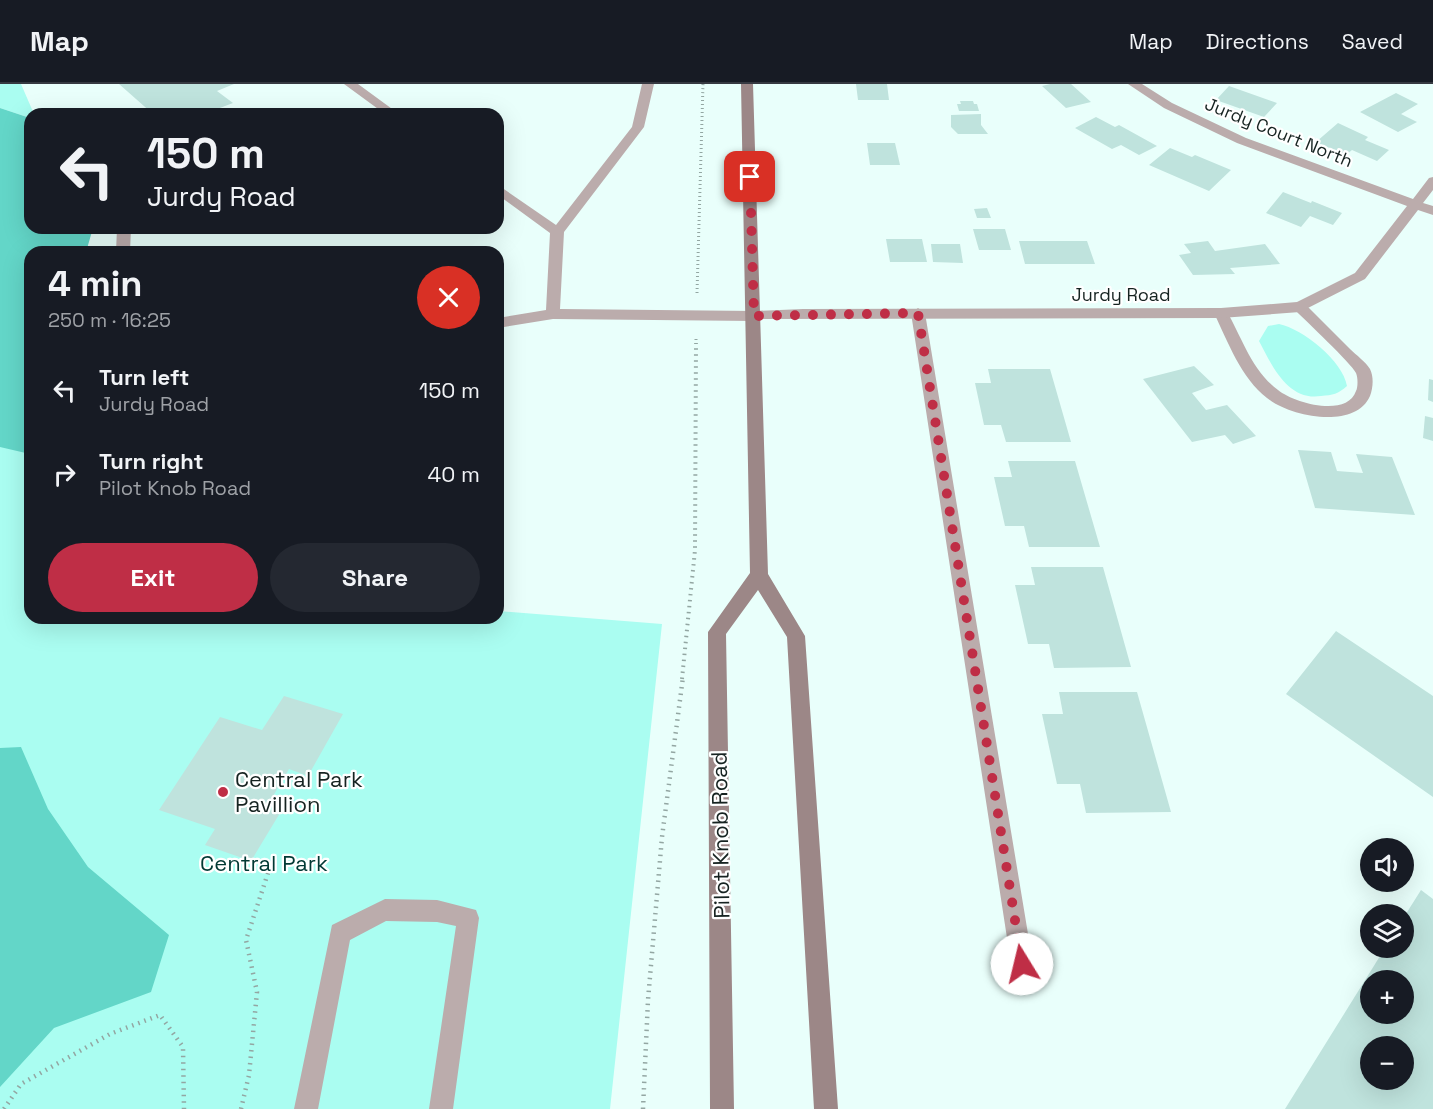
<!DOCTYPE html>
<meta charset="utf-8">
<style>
body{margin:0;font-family:"Space Grotesk",sans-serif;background:#242831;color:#f1f3f6;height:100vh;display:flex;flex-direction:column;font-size:22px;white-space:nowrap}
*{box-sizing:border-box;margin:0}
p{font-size:20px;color:#9ea1a6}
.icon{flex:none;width:33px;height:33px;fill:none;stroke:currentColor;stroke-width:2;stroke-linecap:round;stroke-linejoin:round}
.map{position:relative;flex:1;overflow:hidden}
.drawer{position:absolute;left:24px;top:162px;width:480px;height:378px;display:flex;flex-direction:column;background:#171b24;border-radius:18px;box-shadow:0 6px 24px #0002}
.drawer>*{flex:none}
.top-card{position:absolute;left:24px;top:24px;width:480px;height:126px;border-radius:18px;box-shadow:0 6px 24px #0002;background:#171b24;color:#f1f3f6;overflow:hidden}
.controls{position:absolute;left:1360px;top:754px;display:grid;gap:12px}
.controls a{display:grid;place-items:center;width:54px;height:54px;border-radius:50%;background:#171b24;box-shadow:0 6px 24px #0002;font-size:30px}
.pin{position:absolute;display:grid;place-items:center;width:51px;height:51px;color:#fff;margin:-26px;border-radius:12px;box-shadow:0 3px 9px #0006}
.me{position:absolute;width:66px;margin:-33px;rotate:351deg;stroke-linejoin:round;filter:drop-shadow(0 0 4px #0008)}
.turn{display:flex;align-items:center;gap:21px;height:126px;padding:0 24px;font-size:27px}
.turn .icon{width:78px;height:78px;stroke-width:2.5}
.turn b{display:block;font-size:42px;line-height:51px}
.round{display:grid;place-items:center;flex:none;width:63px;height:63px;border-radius:32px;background:#242831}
.headline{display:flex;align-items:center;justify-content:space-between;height:102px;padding:0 24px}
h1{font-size:36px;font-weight:600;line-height:45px}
.button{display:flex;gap:12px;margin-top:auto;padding:12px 24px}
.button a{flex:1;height:69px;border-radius:36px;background:#bf2e46;color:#fff;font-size:24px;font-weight:600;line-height:69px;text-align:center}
.button a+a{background:#242831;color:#f1f3f6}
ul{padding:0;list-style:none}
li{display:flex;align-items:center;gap:18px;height:84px;padding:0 24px}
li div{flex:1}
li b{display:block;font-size:22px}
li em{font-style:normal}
header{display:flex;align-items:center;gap:36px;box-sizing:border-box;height:84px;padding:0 30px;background:#171b24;border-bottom:2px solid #363941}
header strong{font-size:28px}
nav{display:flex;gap:33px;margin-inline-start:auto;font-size:21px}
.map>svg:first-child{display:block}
.green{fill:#aafdf1}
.forest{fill:#63d6c8}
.building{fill:#bfe3dd;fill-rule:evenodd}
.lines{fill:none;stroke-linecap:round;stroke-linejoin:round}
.path-far2{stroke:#93a6a2;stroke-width:3;stroke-dasharray:1 3;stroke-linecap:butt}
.path-far1{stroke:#93a6a2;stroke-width:4;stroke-dasharray:1.5 4.5;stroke-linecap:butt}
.path{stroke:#93a6a2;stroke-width:4.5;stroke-dasharray:1.5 5;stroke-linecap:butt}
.lane{fill:#bbacac;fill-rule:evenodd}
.street{fill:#bbacac;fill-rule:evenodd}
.secondary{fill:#9c8787;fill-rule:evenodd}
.route{stroke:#bf2e46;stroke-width:10;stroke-dasharray:0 18}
.poi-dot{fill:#bf2e46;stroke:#fff;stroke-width:2}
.labels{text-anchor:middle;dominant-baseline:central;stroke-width:4.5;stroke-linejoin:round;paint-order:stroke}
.far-street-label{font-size:18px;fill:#162321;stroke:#fff}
.poi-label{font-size:22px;fill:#162321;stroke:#fff;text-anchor:start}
.street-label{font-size:22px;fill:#162321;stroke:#fff}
.park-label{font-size:22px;fill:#013934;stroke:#fff}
</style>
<header>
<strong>Map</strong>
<nav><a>Map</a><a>Directions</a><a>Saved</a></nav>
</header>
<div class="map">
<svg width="1433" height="1025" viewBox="0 0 1433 1025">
<rect width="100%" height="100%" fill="#e9fffb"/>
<!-- green -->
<path class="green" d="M 0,0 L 21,0 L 34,30 L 30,30 L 30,34 L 0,24 Z
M 1279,240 C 1303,245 1343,277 1347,302 C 1338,310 1333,311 1321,312 C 1288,317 1272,282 1259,257 L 1268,242 Z
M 0,352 L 30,355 L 30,534 L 498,534 L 498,527 L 662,540 L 610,1025 L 0,1025 Z"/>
<!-- forest -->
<path class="forest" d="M 0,24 L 30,34 L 30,144 L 93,144 L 86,168 L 30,168 L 30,370 L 0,363 Z
M 21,663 L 48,725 L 88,783 L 169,851 L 151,908 L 54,944 L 0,1003 L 0,664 Z"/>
<!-- building -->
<path class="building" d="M 119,0 L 234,0 L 217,7 L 233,19 L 204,30 L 153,30 Z
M 856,0 L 887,0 L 889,16 L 858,16 Z
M 1050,0 L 1071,0 L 1091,18 L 1066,24 L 1042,2 Z
M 1229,2 L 1277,19 L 1264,33 L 1216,16 Z
M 1396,9 L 1418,20 L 1401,30 L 1417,38 L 1398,48 L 1360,28 Z
M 960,17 L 973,17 L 974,20 L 977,20 L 979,27 L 959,27 L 957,20 L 961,20 Z
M 981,30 L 981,41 L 988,50 L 958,50 L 951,43 L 951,31 Z
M 1096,33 L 1115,43 L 1119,41 L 1157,62 L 1139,71 L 1121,61 L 1112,65 L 1075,44 Z
M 1338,39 L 1368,53 L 1365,56 L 1389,66 L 1377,77 L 1352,66 L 1346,71 L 1316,58 Z
M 867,59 L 895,59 L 900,81 L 870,81 Z
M 1170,64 L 1192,73 L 1195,71 L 1231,86 L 1209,107 L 1149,81 Z
M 1283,108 L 1311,119 L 1312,117 L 1342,129 L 1333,141 L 1310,132 L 1301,143 L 1266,129 Z
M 987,124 L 991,134 L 977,134 L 974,125 Z
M 973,145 L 1005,145 L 1011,166 L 979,166 Z
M 886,155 L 922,155 L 927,178 L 890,178 Z
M 1019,157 L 1087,157 L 1095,180 L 1025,180 Z
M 1208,157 L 1215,167 L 1265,160 L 1280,180 L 1230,184 L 1235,190 L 1193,191 L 1179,171 L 1191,169 L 1184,160 Z
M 931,160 L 960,160 L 963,179 L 933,178 Z
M 1194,282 L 1214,301 L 1192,309 L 1206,326 L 1227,321 L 1256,352 L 1233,360 L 1225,351 L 1192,358 L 1143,295 Z
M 988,285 L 1050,285 L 1071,358 L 1006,358 L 1001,341 L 984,341 L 975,299 L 991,299 Z
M 1429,295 L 1433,296 L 1433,318 L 1428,316 Z
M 1425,332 L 1433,334 L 1433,357 L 1423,354 Z
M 1298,366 L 1331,368 L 1337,387 L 1363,389 L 1356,370 L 1392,373 L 1415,431 L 1315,424 Z
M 1008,377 L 1075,377 L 1100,463 L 1029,463 L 1024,442 L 1005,442 L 994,393 L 1012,393 Z
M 1031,483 L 1103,483 L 1131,583 L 1054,584 L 1049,560 L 1028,560 L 1015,501 L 1035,501 Z
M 1336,547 L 1433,612 L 1433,713 L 1286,610 Z
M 1059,608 L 1137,608 L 1171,728 L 1086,729 L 1080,700 L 1057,700 L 1042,630 L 1063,630 Z
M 284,612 L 343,630 L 308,692 L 289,685 L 266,724 L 280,729 L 251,777 L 205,761 L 215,745 L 159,726 L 220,633 L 262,646 Z
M 1421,806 L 1433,815 L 1433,1025 L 1285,1025 L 1385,864 L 1404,864 L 1404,833 ZM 1371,897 L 1404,897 L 1404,930 L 1371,930 ZM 1371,963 L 1404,963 L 1404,996 L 1371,996 Z"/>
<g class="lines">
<!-- path-far2 -->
<path class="path-far2" d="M 697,209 L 703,0
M 696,260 L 696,253"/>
<!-- path-far1 -->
<path class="path-far1" d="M 682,595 L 695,466 L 696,259"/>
<!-- path -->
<path class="path" d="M 4,1025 L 21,1000 L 110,950 L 160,931 L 183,963 L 184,1025
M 241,1025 L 249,991 L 257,908 L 246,856 L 268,789
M 643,1025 L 648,916 L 662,753 L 683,593"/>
<!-- lane -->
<path class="lane" d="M 344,0 L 358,0 L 399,30 L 385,30 Z
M 642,0 L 654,0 L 644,43 L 564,148 L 560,225 L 754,227 L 761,232 L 754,237 L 553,235 L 498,244 L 498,234 L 546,226 L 550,149 L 498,111 L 498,101 L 556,141 L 632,43 Z
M 117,144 L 131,144 L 130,168 L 116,168 Z
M 1300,218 L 1305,220 C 1320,235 1335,250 1350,265 C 1356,271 1366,278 1370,285 C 1374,293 1373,304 1370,312 C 1355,346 1290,333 1267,314 C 1241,294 1228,258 1214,229 L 1221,224 L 1226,226 C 1242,253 1251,286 1278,306 C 1294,319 1347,334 1356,307 C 1358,303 1358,294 1356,289 C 1351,279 1306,237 1295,226 L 1293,223 Z
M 918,224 L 925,229 L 1033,880 L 1030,888 L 1022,891 L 1014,888 L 1011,880 L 911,229 Z
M 385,815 L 437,816 L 476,826 L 479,834 L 453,1025 L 429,1025 L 456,842 L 437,838 L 386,837 L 350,856 L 318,1025 L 294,1025 L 332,841 Z"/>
<!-- street -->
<path class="street" d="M 1128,0 L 1142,0 L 1172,19 L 1246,54 L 1413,115 L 1429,94 L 1433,93 L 1433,106 L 1423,119 L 1433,122 L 1433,131 L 1418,126 L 1365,195 L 1300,228 L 1221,234 L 749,235 L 747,232 L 754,227 L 803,225 L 1221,224 L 1297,218 L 1355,189 L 1407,122 L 1237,59 L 1164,24 Z"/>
<!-- secondary -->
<path class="secondary" d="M 741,0 L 753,0 L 768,490 L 805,552 L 838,1025 L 814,1025 L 787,553 L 758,506 L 726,550 L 734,1025 L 710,1025 L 708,548 L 750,489 Z"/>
</g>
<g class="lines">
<!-- route -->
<path class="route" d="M 750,93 L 754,232 L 918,229 L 1022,880"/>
</g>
<!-- markers -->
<circle class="poi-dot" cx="223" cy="708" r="6"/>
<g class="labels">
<!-- far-street labels -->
<g class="far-street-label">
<text transform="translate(1279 48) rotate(22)">Jurdy Court North</text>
<text x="1121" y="210">Jurdy Road</text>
</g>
<!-- poi labels -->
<g class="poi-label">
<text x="235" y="695">Central Park<tspan x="235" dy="25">Pavillion</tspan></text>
</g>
<!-- street labels -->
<g class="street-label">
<text transform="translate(720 751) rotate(-91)">Pilot Knob Road</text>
</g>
<!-- park labels -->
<g class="park-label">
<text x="264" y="779">Central Park</text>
</g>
</g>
</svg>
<div class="controls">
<a><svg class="icon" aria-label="sound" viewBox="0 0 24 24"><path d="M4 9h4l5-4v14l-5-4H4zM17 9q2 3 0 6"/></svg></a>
<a><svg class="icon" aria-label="layers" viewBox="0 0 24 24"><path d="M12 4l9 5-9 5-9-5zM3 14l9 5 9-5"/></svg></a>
<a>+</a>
<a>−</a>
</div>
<div class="pin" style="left:750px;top:93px;background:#d93025"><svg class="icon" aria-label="arrive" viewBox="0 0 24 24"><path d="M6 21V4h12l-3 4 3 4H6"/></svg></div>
<svg class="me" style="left:1022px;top:880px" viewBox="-20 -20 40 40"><circle r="19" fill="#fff"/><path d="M0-13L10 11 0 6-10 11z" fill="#bf2e46"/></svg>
<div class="top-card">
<div class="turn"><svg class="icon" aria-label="left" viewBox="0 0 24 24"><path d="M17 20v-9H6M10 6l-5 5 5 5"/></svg><div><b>150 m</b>Jurdy Road</div></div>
</div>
<section class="drawer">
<div class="headline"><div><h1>4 min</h1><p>250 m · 16:25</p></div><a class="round" style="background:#d93025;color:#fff"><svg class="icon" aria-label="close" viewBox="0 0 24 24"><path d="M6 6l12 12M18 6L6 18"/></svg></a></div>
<ul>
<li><svg class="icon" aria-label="left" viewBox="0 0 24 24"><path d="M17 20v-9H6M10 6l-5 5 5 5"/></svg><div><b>Turn left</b><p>Jurdy Road</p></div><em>150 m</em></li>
<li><svg class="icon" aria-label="right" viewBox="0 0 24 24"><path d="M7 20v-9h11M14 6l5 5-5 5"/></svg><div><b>Turn right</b><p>Pilot Knob Road</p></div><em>40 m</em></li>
</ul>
<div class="button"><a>Exit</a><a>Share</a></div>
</section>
</div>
